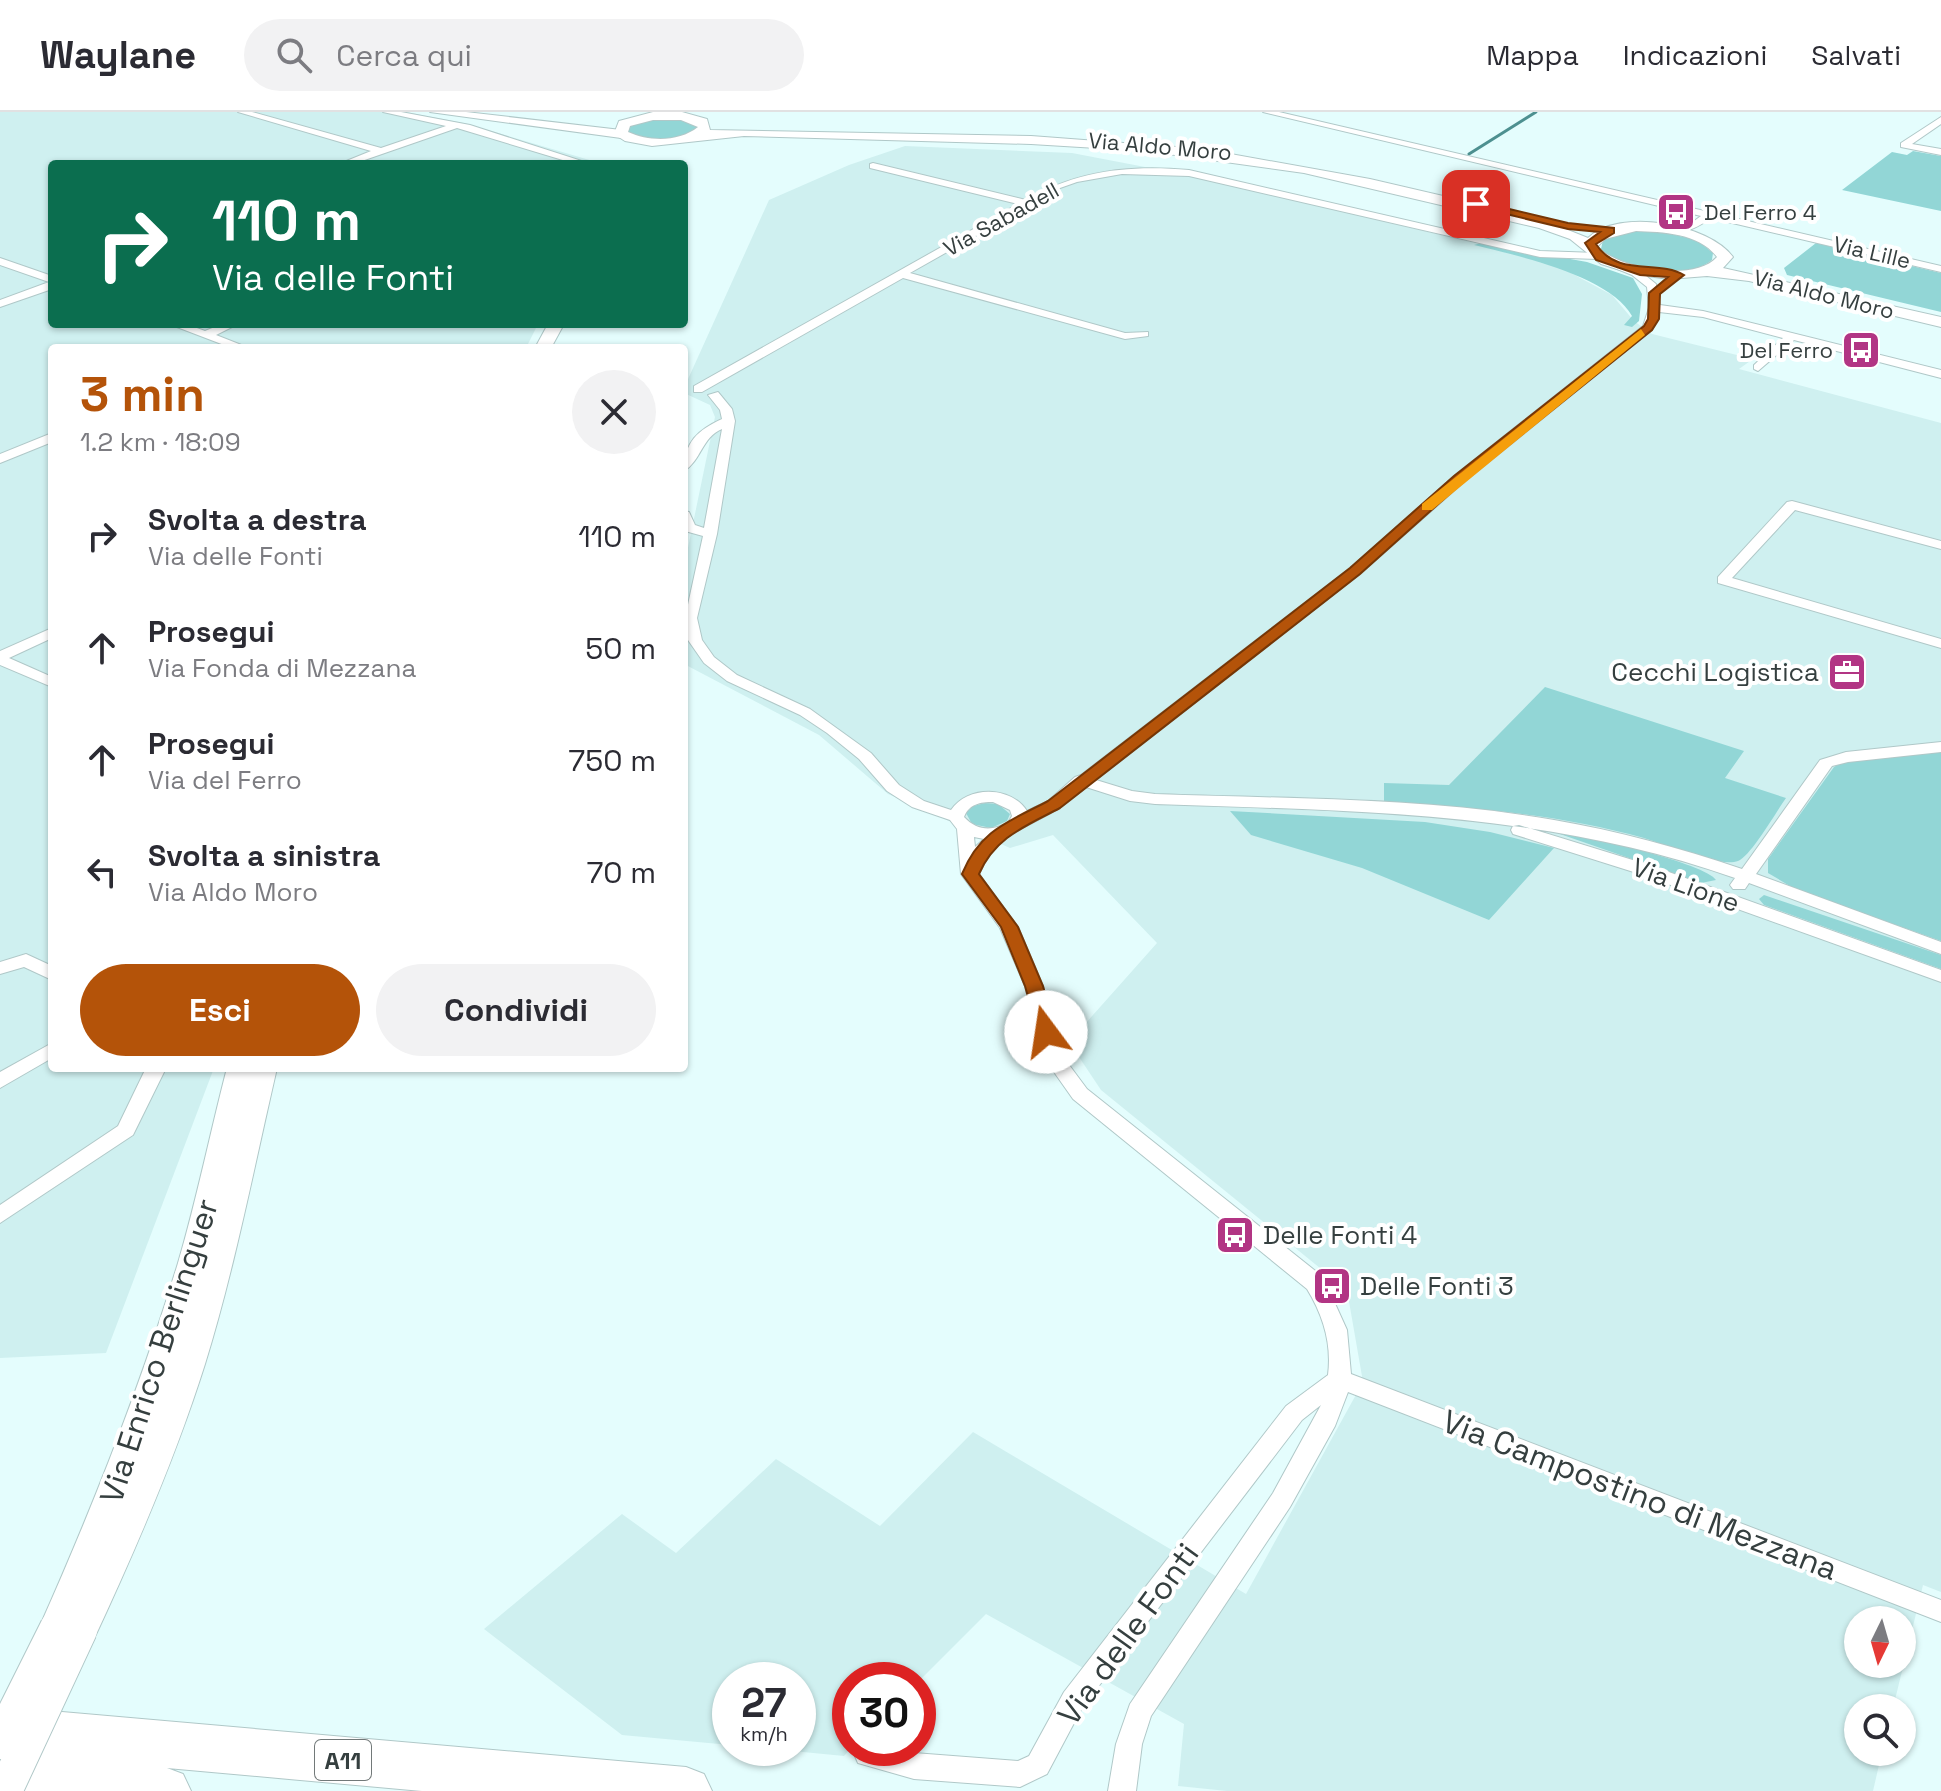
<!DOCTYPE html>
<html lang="it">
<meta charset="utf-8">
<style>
body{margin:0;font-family:"Space Grotesk",sans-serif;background:#f2f2f3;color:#2b2b33;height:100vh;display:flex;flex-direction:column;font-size:30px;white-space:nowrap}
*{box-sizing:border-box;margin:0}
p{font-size:26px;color:#7c7c81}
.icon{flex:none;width:44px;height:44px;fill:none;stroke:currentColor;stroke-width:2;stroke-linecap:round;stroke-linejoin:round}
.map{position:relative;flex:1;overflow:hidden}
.side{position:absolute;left:48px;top:232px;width:640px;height:728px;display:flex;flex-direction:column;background:#fff;border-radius:8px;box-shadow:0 2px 6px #0004}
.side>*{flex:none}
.banner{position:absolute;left:48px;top:48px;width:640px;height:168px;border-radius:8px;box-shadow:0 2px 6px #0004;background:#0b6e4f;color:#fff;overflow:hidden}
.needle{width:52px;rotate:185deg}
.buttons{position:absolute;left:1844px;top:1494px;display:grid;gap:16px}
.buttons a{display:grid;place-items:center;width:72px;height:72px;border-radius:50%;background:#fff;box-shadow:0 2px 6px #0004;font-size:40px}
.speed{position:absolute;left:712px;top:1550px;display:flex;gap:16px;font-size:40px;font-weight:700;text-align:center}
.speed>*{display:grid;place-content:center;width:104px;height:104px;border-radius:50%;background:#fff;box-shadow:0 2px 6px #0004;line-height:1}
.speed small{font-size:20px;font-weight:400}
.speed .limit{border:12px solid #d22;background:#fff;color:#111}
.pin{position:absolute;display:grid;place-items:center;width:68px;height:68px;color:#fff;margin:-34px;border-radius:16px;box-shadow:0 4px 12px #0006}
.me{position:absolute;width:88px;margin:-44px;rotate:346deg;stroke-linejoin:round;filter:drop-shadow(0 0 6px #0008)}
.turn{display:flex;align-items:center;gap:28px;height:168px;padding:0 32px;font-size:36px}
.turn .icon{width:104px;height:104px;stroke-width:2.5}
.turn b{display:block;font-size:56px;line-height:68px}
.round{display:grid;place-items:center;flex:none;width:84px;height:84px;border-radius:42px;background:#f2f2f3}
.summary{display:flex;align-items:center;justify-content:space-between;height:136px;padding:0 32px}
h1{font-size:48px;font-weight:600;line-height:60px;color:#b45309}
.primary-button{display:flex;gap:16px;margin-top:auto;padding:16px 32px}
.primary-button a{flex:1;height:92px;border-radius:48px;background:#b45309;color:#fff;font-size:32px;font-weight:600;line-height:92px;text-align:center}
.primary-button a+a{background:#f2f2f3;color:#2b2b33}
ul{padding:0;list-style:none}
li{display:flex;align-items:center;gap:24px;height:112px;padding:0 32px}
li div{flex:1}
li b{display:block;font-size:30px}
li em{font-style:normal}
header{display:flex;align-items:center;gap:48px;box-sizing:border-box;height:112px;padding:0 40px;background:#fff;border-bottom:2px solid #e1e1e2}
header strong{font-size:38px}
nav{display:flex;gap:44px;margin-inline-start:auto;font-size:28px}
.search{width:560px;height:72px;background:#f2f2f3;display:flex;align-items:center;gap:20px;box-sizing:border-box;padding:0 28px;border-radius:44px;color:#7c7c81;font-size:30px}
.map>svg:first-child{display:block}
.built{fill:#cff0f0;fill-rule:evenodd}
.green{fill:#92d6d6}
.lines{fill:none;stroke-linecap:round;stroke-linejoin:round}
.stream{stroke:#4d9090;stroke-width:3}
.minor-casing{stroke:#b0c8c8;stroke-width:2}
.tertiary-casing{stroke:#b0c8c8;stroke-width:2}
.secondary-casing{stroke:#b0c8c8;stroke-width:2}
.motorway-casing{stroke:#b0c8c8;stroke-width:2}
.minor{fill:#fff;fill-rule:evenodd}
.tertiary{fill:#fff;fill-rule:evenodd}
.secondary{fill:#fff;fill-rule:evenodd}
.motorway{fill:#fff;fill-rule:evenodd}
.secondary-bridge-casing{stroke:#b0c8c8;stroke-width:36;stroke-linecap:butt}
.secondary-bridge{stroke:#fff;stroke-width:34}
.route{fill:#b45309;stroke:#753606;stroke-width:2}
.slow{fill:#f59e0b}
.labels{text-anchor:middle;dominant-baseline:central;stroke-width:8;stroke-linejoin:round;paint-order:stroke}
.far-street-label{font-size:22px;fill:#353f3f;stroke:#fff}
.far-poi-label{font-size:22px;fill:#353f3f;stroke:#fff;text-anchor:start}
.shield{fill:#fff;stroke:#727979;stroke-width:2}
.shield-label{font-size:24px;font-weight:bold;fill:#353f3f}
.poi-label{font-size:26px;fill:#353f3f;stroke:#fff;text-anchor:start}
.street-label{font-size:26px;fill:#353f3f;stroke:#fff}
.near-street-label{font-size:32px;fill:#353f3f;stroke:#fff}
</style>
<header>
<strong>Waylane</strong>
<div class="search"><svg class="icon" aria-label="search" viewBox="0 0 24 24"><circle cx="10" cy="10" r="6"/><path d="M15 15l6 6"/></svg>Cerca qui</div>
<nav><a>Mappa</a><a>Indicazioni</a><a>Salvati</a></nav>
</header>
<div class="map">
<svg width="1941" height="1679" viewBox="0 0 1941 1679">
<rect width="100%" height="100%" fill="#e4fdfd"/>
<!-- built -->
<path class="built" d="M 0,0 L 406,0 L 464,11 L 603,52 L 52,52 L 52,212 L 538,212 L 526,236 L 52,236 L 52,956 L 214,956 L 106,1241 L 0,1246 Z
M 905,34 L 1072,41 L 1192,64 L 1547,148 L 1612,183 L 1634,209 L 1652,222 L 1753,247 L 1739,257 L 1941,311 L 1941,1480 L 1923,1473 L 1893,1596 L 1858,1596 L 1858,1640 L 1882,1640 L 1873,1679 L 1227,1679 L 1178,1674 L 1184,1612 L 986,1502 L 918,1570 L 850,1568 L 851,1636 L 844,1644 L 762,1636 L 798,1636 L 798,1568 L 730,1568 L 730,1633 L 622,1623 L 484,1517 L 622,1402 L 676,1441 L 776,1347 L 880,1414 L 973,1320 L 1246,1482 L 1363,1270 L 1347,1178 L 1101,978 L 1069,930 L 1157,831 L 1053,723 L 1010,736 L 888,682 L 819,623 L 684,552 L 684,455 L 715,305 L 710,293 L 684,281 L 684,276 L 769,88 L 849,53 ZM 1858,1508 L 1902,1508 L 1902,1552 L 1858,1552 Z"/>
<!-- green -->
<path class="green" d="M 673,5 L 700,15 C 681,32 651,29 628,21 L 627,14 L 633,11 Z
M 1913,39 L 1941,44 L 1941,99 L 1842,78 L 1892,40 L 1907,43 Z
M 1658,119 L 1697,128 L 1713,141 L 1712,148 C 1686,169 1623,161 1601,137 L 1603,128 C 1620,118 1639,119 1658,119 Z
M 1481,131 L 1587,150 L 1633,166 L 1642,182 L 1639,209 L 1632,215 L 1624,213 L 1632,204 C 1611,164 1515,143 1474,133 Z
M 1816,131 L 1941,161 L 1941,200 L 1787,163 L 1784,156 Z
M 1545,575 L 1744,639 L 1725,666 L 1786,686 C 1776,700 1751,744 1738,749 C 1719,756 1664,732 1644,726 C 1559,702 1471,695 1384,691 L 1384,671 L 1449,673 Z
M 1941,639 L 1941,829 L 1795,777 L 1768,761 L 1768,747 L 1834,655 L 1843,650 Z
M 985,691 L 998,692 L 1010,702 L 1007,709 L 991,716 L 972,712 L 966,701 L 973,694 Z
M 1230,699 L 1425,710 L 1490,720 L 1554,736 L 1489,808 L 1362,756 L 1251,723 Z
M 1560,722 C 1583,722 1707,752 1716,768 L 1701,771 Z
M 1764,783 L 1941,843 L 1941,857 L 1764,793 L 1759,787 Z"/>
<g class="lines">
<!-- stream -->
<path class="stream" d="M 1469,42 L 1536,0"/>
<!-- minor casing -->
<g class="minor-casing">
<path id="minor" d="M 238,0 L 252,0 L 381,36 L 446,14 L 383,0 L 401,0 L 470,13 L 591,52 L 576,52 L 457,16 L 353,52 L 339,52 L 371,39 Z
M 1263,0 L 1279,0 L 1941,154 L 1941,160 L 1711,106 C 1698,115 1687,121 1671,120 L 1671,116 L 1690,112 L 1701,104 Z
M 1941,5 L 1941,12 L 1912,32 L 1941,37 L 1941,43 L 1901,35 L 1901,31 Z
M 873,51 L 1026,88 C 1078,58 1130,53 1189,58 L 1540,139 L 1597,141 L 1602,144 L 1597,147 L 1540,145 L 1189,64 L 1122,62 L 1077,70 L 1060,76 L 910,161 L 1125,221 L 1148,220 L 1148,224 L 1125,227 L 903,166 L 702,280 L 694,280 L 694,274 L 1018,92 L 870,56 L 870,52 Z
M 0,146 L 52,164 L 52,177 L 0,195 L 0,188 L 49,170 L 0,153 Z
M 1615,152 L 1640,159 L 1656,172 L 1660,193 L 1703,199 L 1941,258 L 1941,266 L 1794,228 L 1758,259 L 1754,257 L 1754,253 L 1783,226 L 1703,205 L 1659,200 L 1652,218 L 1464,370 L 1360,462 L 1096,668 L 1132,679 L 1155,682 C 1288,687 1423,685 1554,708 C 1618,719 1680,736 1742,757 L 1820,648 L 1846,640 L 1941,630 L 1941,640 L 1848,650 L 1832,654 L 1756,762 L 1941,830 L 1941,842 L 1749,771 L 1745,777 L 1733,777 L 1730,773 L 1735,766 C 1545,699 1354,699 1155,692 L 1130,689 L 1086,675 C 1078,682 1069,689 1061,695 C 1025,718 998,719 979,762 L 1018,815 L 1043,874 L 1061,942 L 1087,977 L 1323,1165 L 1347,1218 L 1351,1262 L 1941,1488 L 1941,1510 L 1348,1280 L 1335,1314 L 1290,1395 L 1151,1604 L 1142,1632 L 1136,1679 L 1108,1679 L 1116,1632 L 1130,1592 L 1273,1381 L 1321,1293 L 1302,1308 L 1082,1596 L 1047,1662 L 1020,1675 L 914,1667 L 858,1651 L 854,1642 L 856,1636 L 892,1636 L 914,1641 L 1018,1649 L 1029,1644 L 1064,1580 L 1286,1294 L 1328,1263 C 1332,1232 1323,1203 1307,1177 L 1073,987 L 1042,943 L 1025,874 L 1000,816 L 961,762 L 957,717 L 950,708 L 912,695 L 887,679 L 859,647 L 827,621 L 800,603 L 727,569 L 704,551 L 688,528 L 684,511 L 703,424 L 685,419 L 684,399 L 689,400 L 695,413 L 704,416 L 722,317 C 702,325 701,349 684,359 C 684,330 698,318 722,307 L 720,298 L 708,283 L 718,280 L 732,297 L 735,309 L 717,422 L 697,506 L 702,528 L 714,545 L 737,563 L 810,597 L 871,641 L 899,673 L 924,689 L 951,698 C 968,673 1011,674 1027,699 L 1048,689 L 1075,665 L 1081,663 L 1350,456 L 1454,364 L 1643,214 L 1649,196 L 1647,175 L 1632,163 L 1615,156 ZM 993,690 L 1010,698 L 1012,704 L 1008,711 C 992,719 977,719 964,705 C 969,692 980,690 993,690 ZM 974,725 L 984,727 L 975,735 Z
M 169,212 L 186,212 L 205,219 L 222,212 L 238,212 L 216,223 L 249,236 L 232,236 Z
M 52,321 L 52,330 L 0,351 L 0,342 Z
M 1792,389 L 1941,429 L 1941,437 L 1795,398 L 1732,466 L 1941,527 L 1941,536 L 1718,471 L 1718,465 L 1787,390 Z
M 52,516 L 52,526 L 9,546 L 52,565 L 52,575 L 0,553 L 0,539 Z
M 1519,713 L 1652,754 L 1941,858 L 1941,870 L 1640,762 L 1513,722 L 1511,718 L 1513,714 Z
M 26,842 L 52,854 L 52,868 L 24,855 L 0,862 L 0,850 Z
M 52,931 L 52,946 L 0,976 L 0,960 Z
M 146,956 L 166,956 L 133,1023 L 0,1111 L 0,1093 L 118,1014 Z"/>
</g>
<!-- tertiary casing -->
<g class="tertiary-casing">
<path id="tertiary" d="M 430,0 L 466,0 L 621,18 L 627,22 L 621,26 Z"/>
</g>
<!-- secondary casing -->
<g class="secondary-casing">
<path id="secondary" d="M 653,0 L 682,0 L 707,7 L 710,18 L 1031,24 L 1203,37 L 1370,67 L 1538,106 L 1588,126 C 1619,95 1709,112 1733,145 L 1723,156 L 1941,205 L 1941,215 L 1749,169 L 1707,164 L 1669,167 L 1633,162 L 1601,152 L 1570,127 L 1539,116 L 1304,61 L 1146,39 L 1031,32 L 744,24 L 652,34 L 625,29 L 614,22 L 619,9 ZM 653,8 L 681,8 L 698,15 C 679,30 650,30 628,20 L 630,14 ZM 1636,119 C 1663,120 1699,121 1717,145 C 1694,171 1620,157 1597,135 L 1605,127 Z
M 548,212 L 564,212 L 551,236 L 535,236 Z
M 227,956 L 277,956 C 254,1055 235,1155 205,1252 C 175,1347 135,1439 93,1529 L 80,1534 L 67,1529 L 57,1532 L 44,1527 L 39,1516 C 92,1397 140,1276 178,1151 C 197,1087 210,1021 227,956 Z"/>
</g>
<!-- motorway casing -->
<g class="motorway-casing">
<path id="motorway" d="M 5,1595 L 686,1655 L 704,1662 L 712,1679 L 422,1679 L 167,1656 L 183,1662 L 191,1679 L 0,1679 L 0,1640 L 4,1641 L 0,1639 L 0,1597 Z"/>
</g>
<!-- minor -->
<use href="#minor" class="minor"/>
<!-- tertiary -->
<use href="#tertiary" class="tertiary"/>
<!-- secondary -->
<use href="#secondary" class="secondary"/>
<!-- motorway -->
<use href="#motorway" class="motorway"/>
<!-- secondary-bridge casing -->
<g class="secondary-bridge-casing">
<path id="secondary-bridge" d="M 0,1630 L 57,1516
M 5,1679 L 80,1518"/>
</g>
<!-- secondary-bridge -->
<use href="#secondary-bridge" class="secondary-bridge"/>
</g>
<!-- route -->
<path class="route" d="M 1476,89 L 1568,111 L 1614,116 L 1614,121 L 1596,132 C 1618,166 1658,147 1684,163 L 1660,182 L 1659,207 L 1652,218 L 1464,369 L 1360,462 L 1060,696 C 1026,714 995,725 979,762 L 1018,815 L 1043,874 L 1055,920 L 1046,926 L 1039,924 L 1025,874 L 1001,815 L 962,762 C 980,718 1008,710 1048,689 L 1350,456 L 1454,364 L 1644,214 L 1648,207 L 1649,181 L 1668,165 L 1640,163 L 1596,148 L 1585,131 L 1600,120 L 1568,117 L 1473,94 Z"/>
<!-- slow -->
<path class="slow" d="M 1641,217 L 1645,223 L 1432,398 L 1422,398 L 1422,392 Z"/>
<!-- icons -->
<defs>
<g id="bus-square" transform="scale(2)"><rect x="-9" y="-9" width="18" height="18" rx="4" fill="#b23584" stroke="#fff"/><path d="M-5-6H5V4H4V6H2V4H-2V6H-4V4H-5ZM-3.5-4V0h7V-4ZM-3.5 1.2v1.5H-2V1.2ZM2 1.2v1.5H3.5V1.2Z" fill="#fff"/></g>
<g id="office-square" transform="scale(2)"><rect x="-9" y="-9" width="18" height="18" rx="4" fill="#b23584" stroke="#fff"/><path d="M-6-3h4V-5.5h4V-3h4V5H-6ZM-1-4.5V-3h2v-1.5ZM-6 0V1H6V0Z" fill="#fff"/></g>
</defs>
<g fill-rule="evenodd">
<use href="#bus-square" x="1676" y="100"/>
<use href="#bus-square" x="1861" y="238"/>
<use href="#office-square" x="1847" y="560"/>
<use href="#bus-square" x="1235" y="1123"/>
<use href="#bus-square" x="1332" y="1174"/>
</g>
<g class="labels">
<!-- far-street labels -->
<g class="far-street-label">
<text transform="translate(1160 34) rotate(5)">Via Aldo Moro</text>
<text transform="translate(1001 107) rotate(-29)">Via Sabadell</text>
<text transform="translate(1872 140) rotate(13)">Via Lille</text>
<text transform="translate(1824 182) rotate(14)">Via Aldo Moro</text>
</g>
<!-- far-poi labels -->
<g class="far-poi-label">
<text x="1704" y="100">Del Ferro 4</text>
<text x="1833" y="238" text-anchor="end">Del Ferro</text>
</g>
<!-- shield labels -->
<rect class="shield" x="315" y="1628" width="56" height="40" rx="6"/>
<g class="shield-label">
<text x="343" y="1648">A11</text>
</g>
<!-- poi labels -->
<g class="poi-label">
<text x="1819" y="560" text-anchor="end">Cecchi Logistica</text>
<text x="1263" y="1123">Delle Fonti 4</text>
<text x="1360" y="1174">Delle Fonti 3</text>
</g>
<!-- street labels -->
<g class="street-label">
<text transform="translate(1686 773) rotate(20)">Via Lione</text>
</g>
<!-- near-street labels -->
<g class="near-street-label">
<text transform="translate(159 1239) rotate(-72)">Via Enrico Berlinguer</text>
<text transform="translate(1640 1383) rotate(21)">Via Campostino di Mezzana</text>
<text transform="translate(1128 1522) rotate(-54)">Via delle Fonti</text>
</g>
</g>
</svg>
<div class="buttons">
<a><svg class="needle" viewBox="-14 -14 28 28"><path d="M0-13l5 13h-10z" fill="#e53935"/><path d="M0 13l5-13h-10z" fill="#7c7c81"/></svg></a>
<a><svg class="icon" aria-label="search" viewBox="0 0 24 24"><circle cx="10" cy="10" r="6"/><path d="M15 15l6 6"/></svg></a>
</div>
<div class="speed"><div>27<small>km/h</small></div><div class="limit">30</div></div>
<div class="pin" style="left:1476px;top:92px;background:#d93025"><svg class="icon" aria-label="arrive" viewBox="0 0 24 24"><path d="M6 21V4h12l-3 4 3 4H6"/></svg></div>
<svg class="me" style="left:1046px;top:920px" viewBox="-20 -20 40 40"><circle r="19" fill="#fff"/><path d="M0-13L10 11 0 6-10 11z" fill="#b45309"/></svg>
<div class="banner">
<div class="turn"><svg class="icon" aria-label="right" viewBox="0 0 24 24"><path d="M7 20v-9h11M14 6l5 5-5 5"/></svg><div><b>110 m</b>Via delle Fonti</div></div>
</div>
<section class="side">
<div class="summary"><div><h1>3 min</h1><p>1.2 km · 18:09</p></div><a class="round"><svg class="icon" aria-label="close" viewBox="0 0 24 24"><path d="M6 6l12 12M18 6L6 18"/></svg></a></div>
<ul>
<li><svg class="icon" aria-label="right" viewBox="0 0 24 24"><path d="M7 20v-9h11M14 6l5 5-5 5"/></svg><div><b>Svolta a destra</b><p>Via delle Fonti</p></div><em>110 m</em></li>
<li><svg class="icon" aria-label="ahead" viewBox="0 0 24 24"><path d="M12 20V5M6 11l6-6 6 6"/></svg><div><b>Prosegui</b><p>Via Fonda di Mezzana</p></div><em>50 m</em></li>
<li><svg class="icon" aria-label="ahead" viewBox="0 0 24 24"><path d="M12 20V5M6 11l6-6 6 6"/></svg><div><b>Prosegui</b><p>Via del Ferro</p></div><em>750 m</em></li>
<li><svg class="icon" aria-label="left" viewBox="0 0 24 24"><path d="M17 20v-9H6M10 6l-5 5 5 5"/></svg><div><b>Svolta a sinistra</b><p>Via Aldo Moro</p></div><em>70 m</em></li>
</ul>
<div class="primary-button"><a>Esci</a><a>Condividi</a></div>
</section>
</div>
